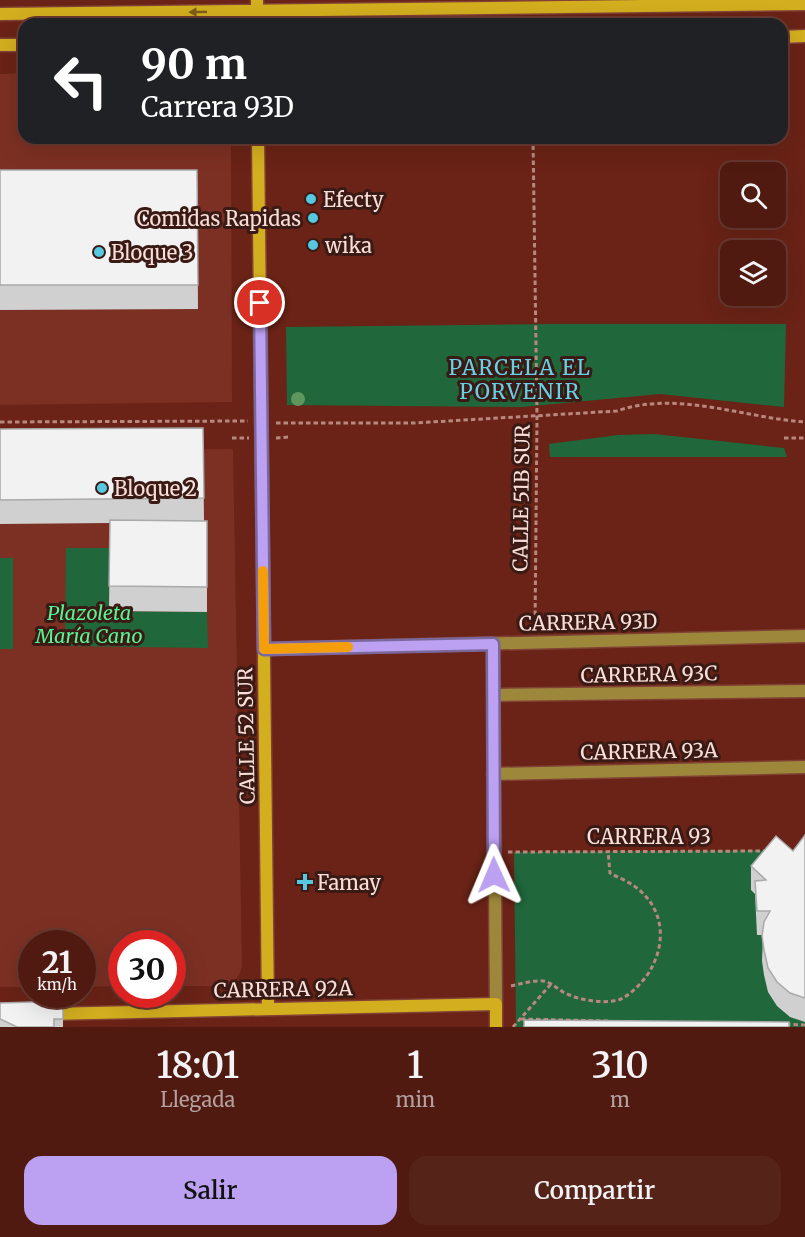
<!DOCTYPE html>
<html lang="es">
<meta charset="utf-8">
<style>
body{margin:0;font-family:Merriweather,serif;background:#562319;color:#f1f3f6;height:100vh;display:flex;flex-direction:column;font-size:22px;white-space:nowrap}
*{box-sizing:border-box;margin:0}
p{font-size:20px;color:#b4a19f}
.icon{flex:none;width:33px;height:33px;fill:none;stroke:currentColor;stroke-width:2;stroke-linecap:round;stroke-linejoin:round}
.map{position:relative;height:1027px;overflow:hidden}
.details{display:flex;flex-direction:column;background:#501a10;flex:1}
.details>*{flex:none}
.top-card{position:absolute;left:18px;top:18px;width:770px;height:126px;border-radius:18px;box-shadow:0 6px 24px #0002,0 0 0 2px #673830;background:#202124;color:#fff;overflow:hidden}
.fabs{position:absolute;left:720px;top:162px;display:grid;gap:12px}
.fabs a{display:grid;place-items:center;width:66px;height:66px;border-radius:12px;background:#501a10;box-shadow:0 6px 24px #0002,0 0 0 2px #673830;font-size:30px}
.speed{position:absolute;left:18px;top:930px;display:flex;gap:12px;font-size:30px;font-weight:700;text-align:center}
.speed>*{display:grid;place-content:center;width:78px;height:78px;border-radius:50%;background:#501a10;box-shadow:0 6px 24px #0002,0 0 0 2px #673830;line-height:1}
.speed small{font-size:15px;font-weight:400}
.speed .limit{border:9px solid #d22;background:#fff;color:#111}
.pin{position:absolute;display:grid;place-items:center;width:51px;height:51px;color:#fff;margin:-26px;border:3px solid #fff;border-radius:50%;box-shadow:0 2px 6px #0007}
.me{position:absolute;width:66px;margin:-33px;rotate:359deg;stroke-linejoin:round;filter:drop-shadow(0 0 4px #0008)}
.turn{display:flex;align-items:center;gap:21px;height:126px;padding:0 24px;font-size:27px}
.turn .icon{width:78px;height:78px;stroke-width:2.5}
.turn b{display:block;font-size:42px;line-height:51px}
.eta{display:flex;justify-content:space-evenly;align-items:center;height:102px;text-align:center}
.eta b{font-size:36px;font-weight:600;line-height:42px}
.cta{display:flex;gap:12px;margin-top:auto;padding:12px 24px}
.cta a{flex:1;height:69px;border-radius:18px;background:#bca0f2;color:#111;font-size:24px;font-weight:600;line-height:69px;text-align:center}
.cta a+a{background:#562319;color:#f1f3f6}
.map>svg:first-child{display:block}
.built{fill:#7c3023}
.green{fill:#20673b}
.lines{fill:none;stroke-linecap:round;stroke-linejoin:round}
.street-casing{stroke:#814135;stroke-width:15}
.secondary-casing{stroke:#814135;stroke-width:15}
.path{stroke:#b8887f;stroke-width:3;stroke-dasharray:4.5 3;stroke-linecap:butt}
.street{stroke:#9d873b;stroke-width:12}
.secondary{stroke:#d3ae1f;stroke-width:12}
.tree{fill:#5f965b}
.wall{fill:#d0d0d0}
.building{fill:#f2f2f2;stroke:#a9a9a9;stroke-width:1.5}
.oneway{fill:#7f5d19}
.route-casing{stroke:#7a689d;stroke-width:15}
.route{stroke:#bca0f2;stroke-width:10}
.slow{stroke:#f59e0b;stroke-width:10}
.poi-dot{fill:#56c9e0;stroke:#3a1a14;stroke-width:2}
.labels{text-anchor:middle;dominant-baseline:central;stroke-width:6;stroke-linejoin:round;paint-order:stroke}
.poi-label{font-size:20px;fill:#fadfd9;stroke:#3a1a14;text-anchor:start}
.street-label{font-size:20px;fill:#fadfd9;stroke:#3a1a14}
.park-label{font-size:20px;font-style:italic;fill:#56f594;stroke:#3a1a14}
.neighbourhood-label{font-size:21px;letter-spacing:1.5px;fill:#68d0e5;stroke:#3a1a14}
</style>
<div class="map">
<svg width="805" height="1027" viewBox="0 0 805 1027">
<rect width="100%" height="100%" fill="#6a2316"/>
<!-- built -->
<path class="built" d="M 24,73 L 24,138 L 231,138 L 232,402 L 0,405 L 0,74 Z
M 233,449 L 242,966 L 240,973 L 233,983 L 226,986 L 173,986 L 172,944 L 122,944 L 121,986 L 83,987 L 82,944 L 32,944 L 31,987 L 0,987 L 0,452 Z"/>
<!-- green -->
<path class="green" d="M 551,324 L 786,324 L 784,407 L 660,394 L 522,407 L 287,405 L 286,327 Z
M 654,434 L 784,448 L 787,457 L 550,457 L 549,444 L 618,435 Z
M 66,548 L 109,548 L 109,611 L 207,612 L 208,648 L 65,646 Z
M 0,558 L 13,558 L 13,649 L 0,649 Z
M 805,850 L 805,1027 L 516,1027 L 514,852 Z"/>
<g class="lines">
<!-- street casing -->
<g class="street-casing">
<path id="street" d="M 493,644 L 496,1004
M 264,649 L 805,636
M 493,695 L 805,691
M 493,774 L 805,767"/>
</g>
<!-- secondary casing -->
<g class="secondary-casing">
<path id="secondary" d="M 257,0 L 257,24
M 0,14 L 805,4
M 782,37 L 805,36
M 0,45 L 24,45
M 258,138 L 268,1009
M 49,1014 L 496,1004 L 496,1027"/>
</g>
<!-- path -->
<path class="path" d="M 533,138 L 537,416 L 535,628
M 0,422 L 248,421
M 276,423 L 414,423 L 617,411 C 677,390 744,418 805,422
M 232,438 L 249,438
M 276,438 L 289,437
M 784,438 L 805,438
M 508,852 L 768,851
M 511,986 C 520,984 533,980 543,981 C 551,982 556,988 563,992 C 577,1000 605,1005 621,999 C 633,993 646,979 652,967 C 666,940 663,909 638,889 C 630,882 619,878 610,873 L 608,851
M 521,1019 L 609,1021
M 786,1024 L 805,1025
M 513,1027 L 551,984"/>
<!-- street -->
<use href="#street" class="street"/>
<!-- secondary -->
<use href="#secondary" class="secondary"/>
</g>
<!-- trees -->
<circle class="tree" cx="298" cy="399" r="7"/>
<!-- wall -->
<path class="wall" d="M 0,170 L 197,170 L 198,309 L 0,310 Z
M 203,428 L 204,521 L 207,521 L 207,612 L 109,611 L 110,523 L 0,524 L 0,429 Z
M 805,835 L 805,1022 L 790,1017 L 777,1006 L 768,992 L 764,975 L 762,961 L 763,935 L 757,935 L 755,894 L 751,890 L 751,866 L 793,851 Z
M 63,1001 L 63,1027 L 0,1027 L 0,1003 Z"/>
<!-- building -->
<path class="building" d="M 0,170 L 197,170 L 198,285 L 0,285 Z
M 203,428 L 204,498 L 0,500 L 0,429 Z
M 110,520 L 207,521 L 207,587 L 109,586 Z
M 805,835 L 805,998 L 790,993 L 777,982 L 768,968 L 764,950 L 762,936 L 764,922 L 770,911 L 757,911 L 755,881 L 766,880 L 751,866 L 776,836 L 793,851 Z
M 63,1001 L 63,1019 L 54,1019 L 54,1027 L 17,1027 L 0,1019 L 0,1003 Z
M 524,1020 L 789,1022 L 789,1027 L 524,1027 Z"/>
<!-- one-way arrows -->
<defs><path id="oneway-solid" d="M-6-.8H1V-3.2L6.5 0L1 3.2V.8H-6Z" transform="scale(1.5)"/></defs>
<use class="oneway" href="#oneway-solid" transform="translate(198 12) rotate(179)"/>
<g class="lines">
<!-- route casing -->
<g class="route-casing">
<path id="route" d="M 260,303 L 264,649 L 493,644 L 494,875"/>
</g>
<!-- route -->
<use href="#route" class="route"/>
<!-- slow -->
<path class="slow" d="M 263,571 L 264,649 L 348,647"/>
</g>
<!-- markers -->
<g class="poi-dot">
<circle cx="311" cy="199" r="6"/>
<circle cx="313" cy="218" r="6"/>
<circle cx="313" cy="245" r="6"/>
<circle cx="99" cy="252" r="6"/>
<circle cx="102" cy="488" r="6"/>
<path d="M302 873h6v6h6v6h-6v6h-6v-6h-6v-6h6z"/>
</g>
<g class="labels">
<!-- poi labels -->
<g class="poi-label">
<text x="323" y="199">Efecty</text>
<text x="301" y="218" text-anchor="end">Comidas Rapidas</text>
<text x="325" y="245">wika</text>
<text x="111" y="252">Bloque 3</text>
<text x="114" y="488">Bloque 2</text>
<text x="317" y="882">Famay</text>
</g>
<!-- street labels -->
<g class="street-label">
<text transform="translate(521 498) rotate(-89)">CALLE 51B SUR</text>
<text transform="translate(588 622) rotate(-1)">CARRERA 93D</text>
<text transform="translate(649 674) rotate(-1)">CARRERA 93C</text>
<text transform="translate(246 736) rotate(-91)">CALLE 52 SUR</text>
<text transform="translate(649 751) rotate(-1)">CARRERA 93A</text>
<text x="649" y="836">CARRERA 93</text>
<text transform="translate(283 989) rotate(-1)">CARRERA 92A</text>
</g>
<!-- park labels -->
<g class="park-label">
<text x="89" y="612">Plazoleta<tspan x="89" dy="23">María Cano</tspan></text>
</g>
<!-- neighbourhood labels -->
<g class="neighbourhood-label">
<text x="520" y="367">PARCELA EL<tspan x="520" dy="24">PORVENIR</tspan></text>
</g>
</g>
</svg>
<div class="fabs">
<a><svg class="icon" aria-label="search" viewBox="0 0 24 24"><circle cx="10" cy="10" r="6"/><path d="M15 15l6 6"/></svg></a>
<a><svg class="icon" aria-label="layers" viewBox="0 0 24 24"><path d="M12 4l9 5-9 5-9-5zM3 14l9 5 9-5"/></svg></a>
</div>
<div class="speed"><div>21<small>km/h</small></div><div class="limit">30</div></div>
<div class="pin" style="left:260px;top:303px;background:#d93025"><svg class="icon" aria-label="arrive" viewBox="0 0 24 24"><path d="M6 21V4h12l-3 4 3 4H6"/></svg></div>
<svg class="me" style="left:494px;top:875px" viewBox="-20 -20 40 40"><path d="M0-17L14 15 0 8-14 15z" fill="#bca0f2" stroke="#fff" stroke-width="4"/></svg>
<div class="top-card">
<div class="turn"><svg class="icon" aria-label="left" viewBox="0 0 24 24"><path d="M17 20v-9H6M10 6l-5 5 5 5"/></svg><div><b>90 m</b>Carrera 93D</div></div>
</div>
</div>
<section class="details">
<div class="eta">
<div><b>18:01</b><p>Llegada</p></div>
<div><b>1</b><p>min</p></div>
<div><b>310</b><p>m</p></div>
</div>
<div class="cta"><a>Salir</a><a>Compartir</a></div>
</section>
